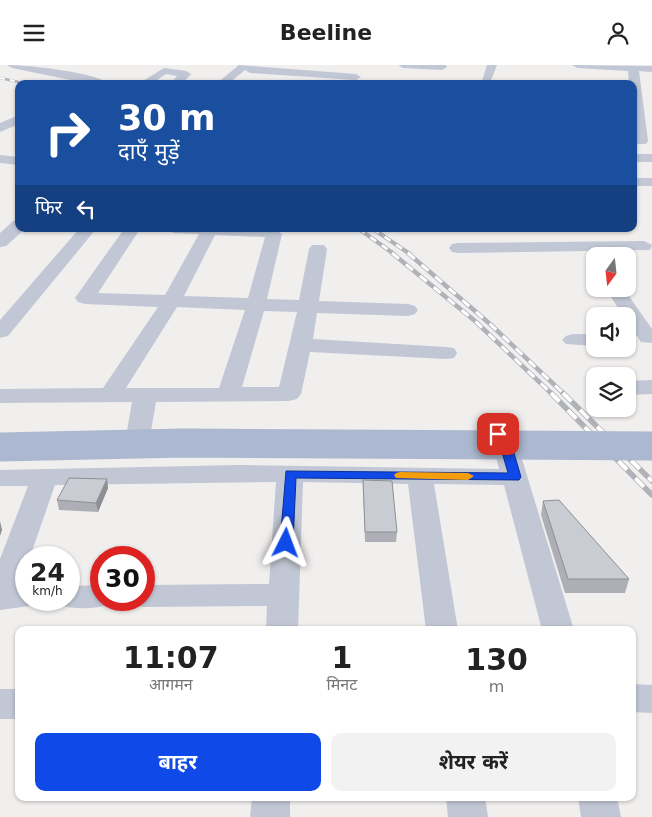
<!DOCTYPE html>
<html lang="hi">
<meta charset="utf-8">
<style>
body{margin:0;font-family:"DejaVu Sans","Noto Sans Devanagari",sans-serif;background:#f2f2f2;color:#222;height:100vh;display:flex;flex-direction:column;font-size:19px;white-space:nowrap}
*{box-sizing:border-box;margin:0}
p{font-size:16px;color:#767676}
.icon{flex:none;width:28px;height:28px;fill:none;stroke:currentColor;stroke-width:2;stroke-linecap:round;stroke-linejoin:round}
.map{position:relative;flex:1;overflow:hidden}
.side{position:absolute;left:15px;top:561px;width:621px;height:175px;display:flex;flex-direction:column;background:#fff;border-radius:10px;box-shadow:0 1px 4px #0004}
.side>*{flex:none}
.guide{position:absolute;left:15px;top:15px;width:622px;height:152px;border-radius:10px;box-shadow:0 1px 4px #0004;background:#1a4fa0;color:#fff;overflow:hidden}
.needle{width:32px;rotate:195deg}
.fabs{position:absolute;left:586px;top:182px;display:grid;gap:10px}
.fabs a{display:grid;place-items:center;width:50px;height:50px;border-radius:10px;background:#fff;box-shadow:0 1px 4px #0004;font-size:25px}
.speed{position:absolute;left:15px;top:481px;display:flex;gap:10px;font-size:25px;font-weight:700;text-align:center}
.speed>*{display:grid;place-content:center;width:65px;height:65px;border-radius:50%;background:#fff;box-shadow:0 1px 4px #0004;line-height:1}
.speed small{font-size:12px;font-weight:400}
.speed .limit{border:8px solid #d22;background:#fff;color:#111}
.pin{position:absolute;display:grid;place-items:center;width:42px;height:42px;color:#fff;margin:-21px;border-radius:10px;box-shadow:0 2px 8px #0006}
.me{position:absolute;width:55px;margin:-28px;rotate:3deg;stroke-linejoin:round;filter:drop-shadow(0 0 4px #0008)}
.turn{display:flex;align-items:center;gap:18px;height:105px;padding:0 20px;font-size:22px}
.turn .icon{width:65px;height:65px;stroke-width:2.5}
.turn b{display:block;font-size:35px;line-height:42px}
.then{display:flex;align-items:center;height:48px;padding:0 20px;background:#0003;gap:10px;font-size:19px}
.eta{display:flex;justify-content:space-evenly;align-items:center;height:85px;text-align:center}
.eta b{font-size:30px;font-weight:700;line-height:35px}
.cta{display:flex;gap:10px;margin-top:auto;padding:10px 20px}
.cta a{flex:1;height:58px;border-radius:10px;background:#0f4ae9;color:#fff;font-size:20px;font-weight:700;line-height:58px;text-align:center}
.cta a+a{background:#f2f2f2;color:#222}
header{display:flex;justify-content:space-between;align-items:center;height:65px;padding:0 20px;background:#fff;font-size:22px;font-weight:700}
.map>svg:first-child{display:block}
.lines{fill:none;stroke-linecap:round;stroke-linejoin:round}
.minor{fill:#c1c7d4;fill-rule:evenodd}
.rail-far3-casing{stroke:#b0b2b9;stroke-width:2.5}
.rail-far2-casing{stroke:#b0b2b9;stroke-width:4}
.rail-far1-casing{stroke:#b0b2b9;stroke-width:4.5}
.rail-casing{stroke:#b0b2b9;stroke-width:5.5}
.rail-far3{stroke:#fff;stroke-width:2;stroke-dasharray:5;stroke-linecap:butt}
.rail-far2{stroke:#fff;stroke-width:2.5;stroke-dasharray:7;stroke-linecap:butt}
.rail-far1{stroke:#fff;stroke-width:3;stroke-dasharray:9;stroke-linecap:butt}
.rail{stroke:#fff;stroke-width:4;stroke-dasharray:12;stroke-linecap:butt}
.major-bridge{stroke:#acb8cf;stroke-width:29}
.wall{fill:#aeafb6}
.shaded-wall{fill:#8d8f94}
.building{fill:#caccd4;stroke:#8d8f94}
.route{fill:#0f4ae9;stroke:#0a3097}
.slow{fill:#f59e0b}
</style>
<header><svg class="icon" aria-label="menu" viewBox="0 0 24 24"><path d="M4 6h16M4 12h16M4 18h16"/></svg>Beeline<svg class="icon" aria-label="person" viewBox="0 0 24 24"><circle cx="12" cy="8" r="4"/><path d="M4 21q1-7 8-7t8 7"/></svg></header>
<div class="map">
<svg width="652" height="752" viewBox="0 0 652 752">
<rect width="100%" height="100%" fill="#f1eeee"/>
<g class="lines">
<!-- minor -->
<path class="minor" d="M 7,0 C 26,0 96,7 109,19 L 90,19 L 12,3 Z
M 239,0 L 356,9 L 361,12 L 356,15 L 250,8 L 245,5 L 228,19 L 216,19 Z
M 398,0 L 446,0 L 447,2 L 442,5 L 403,3 Z
M 487,0 L 497,0 L 491,15 L 506,19 L 481,19 Z
M 572,0 L 652,1 L 652,7 L 639,6 L 648,76 L 646,79 L 636,79 L 634,76 L 634,19 L 629,19 L 628,6 L 577,3 Z
M 164,3 L 186,6 L 191,9 L 182,19 L 170,19 L 177,11 L 166,9 L 151,19 L 138,19 Z
M 19,50 L 19,59 L 0,67 L 0,58 Z
M 634,89 L 652,89 L 652,97 L 634,97 Z
M 0,90 L 19,92 L 19,100 L 0,98 Z
M 634,113 L 652,113 L 652,121 L 634,121 Z
M 19,155 L 19,164 L 25,164 L 6,181 L 0,182 L 0,168 L 13,156 Z
M 79,164 L 96,164 L 8,271 L 0,273 L 0,255 Z
M 124,164 L 140,164 L 98,228 L 165,230 L 199,169 L 173,168 L 171,164 L 274,164 L 282,169 L 267,234 L 299,235 L 309,184 L 312,180 L 324,180 L 327,184 L 319,236 L 408,239 L 415,241 L 418,245 L 415,249 L 408,251 L 317,248 L 313,274 L 446,282 L 454,283 L 457,288 L 454,293 L 446,294 L 310,287 L 301,329 L 297,334 L 289,336 L 156,337 L 151,366 L 148,371 L 139,373 L 130,371 L 127,366 L 132,337 L 0,338 L 0,324 L 103,323 L 158,242 L 85,239 L 78,237 L 75,233 ZM 215,170 L 265,172 L 248,233 L 184,231 ZM 177,242 L 245,245 L 219,323 L 126,323 ZM 264,246 L 297,247 L 279,322 L 242,322 Z
M 644,176 L 652,180 L 650,185 L 458,188 L 452,187 L 449,183 L 452,179 L 458,178 Z
M 606,224 L 624,224 L 652,264 L 652,278 L 641,277 L 628,258 L 628,251 L 623,251 Z
M 573,269 L 595,269 L 595,281 L 566,279 L 562,275 L 566,271 Z
M 652,315 L 652,329 L 628,330 L 628,316 Z
M 495,362 L 512,366 L 515,371 L 574,565 L 542,565 L 504,420 L 434,419 L 458,565 L 426,565 L 408,419 L 303,417 L 298,565 L 266,565 L 267,541 L 144,542 L 133,539 L 131,535 L 144,535 L 144,520 L 269,519 L 276,417 L 55,420 L 30,492 L 26,492 L 26,503 L 20,521 L 26,521 L 26,535 L 40,535 L 37,540 L 0,545 L 0,494 L 28,421 L 0,421 L 0,405 L 239,400 L 499,404 L 492,376 L 486,374 L 483,369 L 486,364 Z
M 101,520 L 101,535 L 114,535 L 112,539 C 95,544 75,545 58,540 L 55,535 L 69,535 L 69,521 Z
M 632,619 L 652,620 L 652,648 L 632,647 Z
M 0,624 L 19,624 L 19,654 L 0,654 Z
M 252,732 L 290,732 L 290,752 L 250,752 Z
M 446,732 L 485,732 L 488,752 L 448,752 Z
M 578,732 L 617,732 L 621,752 L 581,752 Z"/>
<!-- rail-far3 casing -->
<g class="rail-far3-casing">
<path id="rail-far3" d="M 0,13 L 28,19"/>
</g>
<!-- rail-far2 casing -->
<g class="rail-far2-casing">
<path id="rail-far2" d="M 359,164 L 394,189
M 373,164 L 410,189"/>
</g>
<!-- rail-far1 casing -->
<g class="rail-far1-casing">
<path id="rail-far1" d="M 392,188 L 475,256 L 552,329
M 408,188 L 490,259 L 564,329"/>
</g>
<!-- rail casing -->
<g class="rail-casing">
<path id="rail" d="M 551,328 L 652,430
M 563,328 L 652,416"/>
</g>
<!-- rail-far3 -->
<use href="#rail-far3" class="rail-far3"/>
<!-- rail-far2 -->
<use href="#rail-far2" class="rail-far2"/>
<!-- rail-far1 -->
<use href="#rail-far1" class="rail-far1"/>
<!-- rail -->
<use href="#rail" class="rail"/>
<!-- major-bridge -->
<path class="major-bridge" d="M 0,382 L 184,378 L 652,381"/>
</g>
<!-- wall -->
<path class="wall" d="M 107,414 L 108,423 L 98,447 L 59,445 L 57,435 Z
M 363,415 L 397,467 L 396,477 L 365,477 Z
M 543,436 L 629,514 L 625,528 L 565,528 L 541,450 Z"/>
<!-- shaded-wall -->
<path class="shaded-wall" d="M 107,414 L 108,423 L 98,447 L 96,438 Z
M 0,456 L 2,465 L 0,471 Z"/>
<!-- building -->
<path class="building" d="M 69,413 L 107,414 L 96,438 L 57,435 Z
M 363,415 L 392,416 L 397,467 L 365,467 Z
M 559,435 L 629,514 L 568,514 L 543,436 Z"/>
<!-- route -->
<path class="route" d="M 498,366 L 509,371 L 521,412 L 519,415 L 296,413 L 293,478 L 286,482 L 280,478 L 286,406 L 508,408 L 498,373 L 493,369 Z"/>
<!-- slow -->
<path class="slow" d="M 400,407 L 468,408 L 474,411 L 468,415 L 396,413 L 394,410 L 396,408 Z"/>
</svg>
<div class="fabs">
<a><svg class="needle" viewBox="-14 -14 28 28"><path d="M0-13l5 13h-10z" fill="#e53935"/><path d="M0 13l5-13h-10z" fill="#767676"/></svg></a>
<a><svg class="icon" aria-label="sound" viewBox="0 0 24 24"><path d="M4 9h4l5-4v14l-5-4H4zM17 9q2 3 0 6"/></svg></a>
<a><svg class="icon" aria-label="layers" viewBox="0 0 24 24"><path d="M12 4l9 5-9 5-9-5zM3 14l9 5 9-5"/></svg></a>
</div>
<div class="speed"><div>24<small>km/h</small></div><div class="limit">30</div></div>
<div class="pin" style="left:498px;top:369px;background:#d93025"><svg class="icon" aria-label="arrive" viewBox="0 0 24 24"><path d="M6 21V4h12l-3 4 3 4H6"/></svg></div>
<svg class="me" style="left:286px;top:478px" viewBox="-20 -20 40 40"><path d="M0-17L14 15 0 8-14 15z" fill="#0f4ae9" stroke="#fff" stroke-width="4"/></svg>
<div class="guide">
<div class="turn"><svg class="icon" aria-label="right" viewBox="0 0 24 24"><path d="M7 20v-9h11M14 6l5 5-5 5"/></svg><div><b>30 m</b>दाएँ मुड़ें</div></div>
<div class="then">फिर<svg class="icon" aria-label="left" viewBox="0 0 24 24"><path d="M17 20v-9H6M10 6l-5 5 5 5"/></svg></div>
</div>
<section class="side">
<div class="eta">
<div><b>11:07</b><p>आगमन</p></div>
<div><b>1</b><p>मिनट</p></div>
<div><b>130</b><p>m</p></div>
</div>
<div class="cta"><a>बाहर</a><a>शेयर करें</a></div>
</section>
</div>
